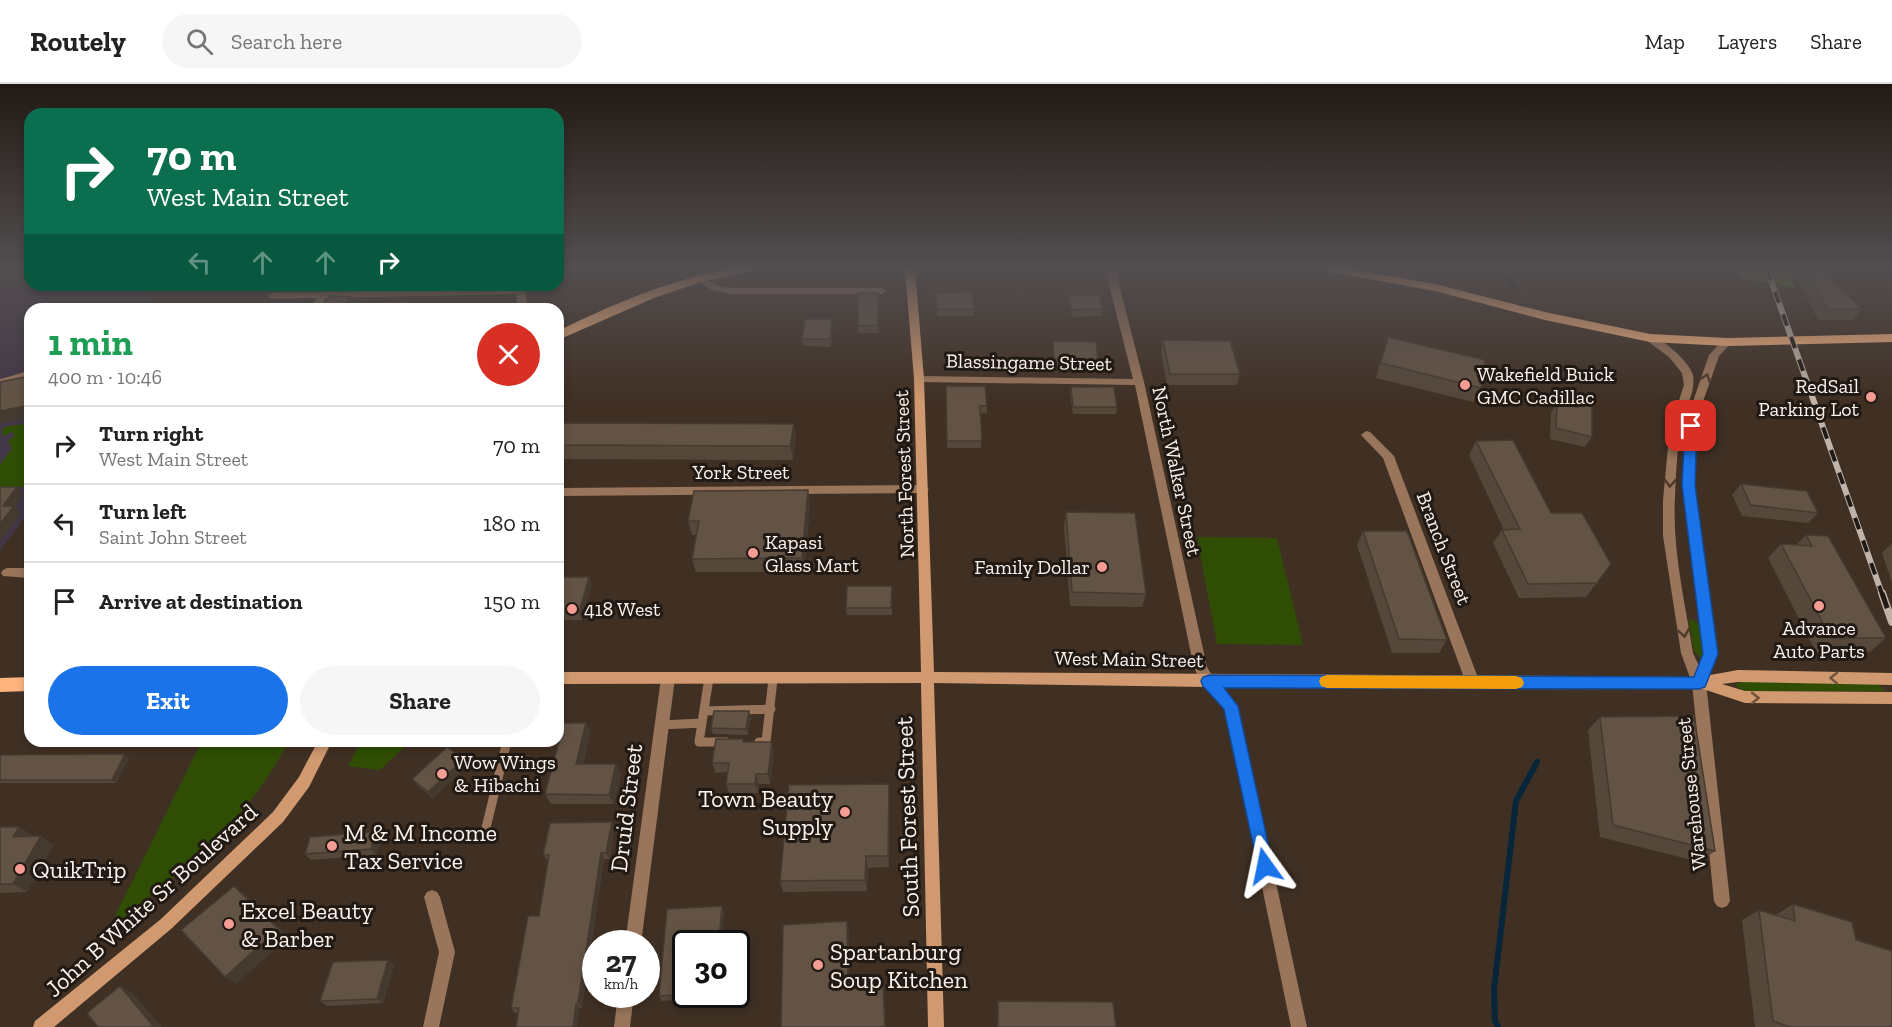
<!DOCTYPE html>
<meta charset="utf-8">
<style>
body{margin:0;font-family:"Zilla Slab",serif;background:#f6f6f6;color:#222;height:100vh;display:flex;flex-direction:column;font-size:22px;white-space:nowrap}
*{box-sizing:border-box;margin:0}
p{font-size:20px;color:#767676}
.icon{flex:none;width:33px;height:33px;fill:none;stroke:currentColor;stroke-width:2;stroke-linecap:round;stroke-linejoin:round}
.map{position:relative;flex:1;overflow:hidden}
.panel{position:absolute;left:24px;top:219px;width:540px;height:444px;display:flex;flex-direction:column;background:#fff;border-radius:18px;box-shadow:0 3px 9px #0003}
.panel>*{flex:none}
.guide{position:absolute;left:24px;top:24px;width:540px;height:183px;border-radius:18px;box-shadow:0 3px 9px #0003;background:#0b6e4f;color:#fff;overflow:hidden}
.speed{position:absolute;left:582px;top:846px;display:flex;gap:12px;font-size:30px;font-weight:700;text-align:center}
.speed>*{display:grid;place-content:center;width:78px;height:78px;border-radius:50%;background:#fff;box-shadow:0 3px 9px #0003;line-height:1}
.speed small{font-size:15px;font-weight:400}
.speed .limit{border:3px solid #111;border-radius:9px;background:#fff;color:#111}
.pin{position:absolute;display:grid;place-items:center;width:51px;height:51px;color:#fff;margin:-26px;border-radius:12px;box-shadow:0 3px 9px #0006}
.me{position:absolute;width:66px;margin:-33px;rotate:348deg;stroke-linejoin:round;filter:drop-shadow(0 0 4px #0008)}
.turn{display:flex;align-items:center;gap:21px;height:126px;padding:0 24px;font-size:27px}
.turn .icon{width:78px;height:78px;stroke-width:2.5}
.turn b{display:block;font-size:42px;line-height:51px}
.lanes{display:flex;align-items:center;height:57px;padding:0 24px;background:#0003;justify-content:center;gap:30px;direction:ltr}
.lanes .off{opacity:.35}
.round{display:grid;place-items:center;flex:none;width:63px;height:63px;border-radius:32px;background:#f6f6f6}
.summary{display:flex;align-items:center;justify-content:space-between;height:102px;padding:0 24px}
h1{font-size:36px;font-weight:700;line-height:45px;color:#1e9e55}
.primary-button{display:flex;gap:12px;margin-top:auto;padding:12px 24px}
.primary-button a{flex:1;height:69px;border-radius:36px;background:#1a73e8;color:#fff;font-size:24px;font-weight:700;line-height:69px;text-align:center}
.primary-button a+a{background:#f6f6f6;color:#222}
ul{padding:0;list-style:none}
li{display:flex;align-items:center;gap:18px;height:78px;padding:0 24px;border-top:2px solid #e0e0e0}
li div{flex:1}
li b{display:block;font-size:22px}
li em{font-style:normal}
header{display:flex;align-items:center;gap:36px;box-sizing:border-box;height:84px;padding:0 30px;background:#fff;border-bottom:2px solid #e0e0e0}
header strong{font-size:28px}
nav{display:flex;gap:33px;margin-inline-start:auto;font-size:21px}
.search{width:420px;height:54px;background:#f6f6f6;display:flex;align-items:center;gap:15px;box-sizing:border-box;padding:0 21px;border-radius:33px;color:#767676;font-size:22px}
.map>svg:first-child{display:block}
.commercial{fill:#423747}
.green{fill:#2f4e04}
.forest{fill:#507b1d}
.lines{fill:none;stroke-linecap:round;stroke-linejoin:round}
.stream-far1{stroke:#07263a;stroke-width:4.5}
.stream{stroke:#07263a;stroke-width:6}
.lane-far1{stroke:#99755b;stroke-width:7}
.lane{stroke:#99755b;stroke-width:9}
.street{fill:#99755b;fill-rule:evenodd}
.secondary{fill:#d1996f;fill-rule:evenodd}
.primary{fill:#fdb47d;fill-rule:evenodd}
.rail-far1-casing{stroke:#c0b4aa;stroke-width:6}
.rail-casing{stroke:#c0b4aa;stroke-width:8}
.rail-far1{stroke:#211a14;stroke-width:4;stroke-dasharray:12;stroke-linecap:butt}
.rail{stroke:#211a14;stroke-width:5;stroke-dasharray:16;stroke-linecap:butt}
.wall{fill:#55473a}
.shaded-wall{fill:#453a30}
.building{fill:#635344;stroke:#453a30;stroke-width:1.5}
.oneway{stroke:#4b3a2d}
.oneway2{stroke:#70533d}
.route{fill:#1a73e8;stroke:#114b97;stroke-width:1.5}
.slow{fill:#f59e0b}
.poi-dot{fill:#f59c93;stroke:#211a14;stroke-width:2}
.labels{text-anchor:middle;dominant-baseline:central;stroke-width:6;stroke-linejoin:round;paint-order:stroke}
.street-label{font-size:20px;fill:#fdf2ea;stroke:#211a14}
.poi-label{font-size:20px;fill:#fdf2ea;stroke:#211a14;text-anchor:start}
.near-poi-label{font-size:24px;fill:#fdf2ea;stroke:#211a14;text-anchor:start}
.near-street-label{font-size:24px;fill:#fdf2ea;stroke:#211a14}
</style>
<header>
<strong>Routely</strong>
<div class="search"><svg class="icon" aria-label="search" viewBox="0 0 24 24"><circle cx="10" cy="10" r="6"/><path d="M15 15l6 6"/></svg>Search here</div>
<nav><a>Map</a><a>Layers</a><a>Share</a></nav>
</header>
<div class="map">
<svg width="1892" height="943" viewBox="0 0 1892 943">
<rect width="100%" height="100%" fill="#403024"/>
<!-- commercial -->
<path class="commercial" d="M 0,185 L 30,185 L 30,201 L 142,201 L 161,225 L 30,225 L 30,427 L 0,466 Z"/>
<!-- green -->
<path class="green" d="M 30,339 L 30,401 L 28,403 L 0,403 L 0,380 L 12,365 L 8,356 L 15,352 L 12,348 L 3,352 L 2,347 L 4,343 Z
M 1197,453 L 1277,454 L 1303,561 L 1217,560 Z
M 1691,535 L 1699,540 L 1704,570 L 1701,574 L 1694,567 L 1689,538 Z
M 1741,598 L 1878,600 L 1885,607 L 1744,607 L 1735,601 Z
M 202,657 L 290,657 C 280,672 271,689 260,704 C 218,759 163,803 108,846 Z
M 361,657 L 411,657 L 380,686 L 348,682 Z"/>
<!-- forest -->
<path class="forest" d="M 1737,185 L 1788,185 L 1795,204 L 1743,194 Z"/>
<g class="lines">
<!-- stream-far1 -->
<path class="stream-far1" d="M 1498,185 L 1513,202"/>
<!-- stream -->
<path class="stream" d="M 1498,943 L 1495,937 L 1494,905 L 1516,717 L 1537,678"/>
<!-- lane-far1 -->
<path class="lane-far1" d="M 0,299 L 30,290"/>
<!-- lane -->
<path class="lane" d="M 709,594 L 699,658 L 726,658
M 704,627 L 771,625
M 661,641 L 702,639
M 759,658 L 766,658 L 773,595
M 486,744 L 507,657"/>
<!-- street -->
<path class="street" d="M 1105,185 L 1115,185 L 1144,298 L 1207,583 L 1213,593 L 1238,622 L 1307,943 L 1291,943 L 1225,624 L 1203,601 L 1194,584 L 1135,301 L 919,298 L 914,295 L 919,292 L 1133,295 Z
M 698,191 L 718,202 L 731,204 L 882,204 L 887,207 L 882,210 L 731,210 L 712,206 L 695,196 L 693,194 Z
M 518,201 L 528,201 L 525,207 L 528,225 L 518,225 L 516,210 L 326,214 L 320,225 L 310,225 L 317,214 L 272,215 L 267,212 L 272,209 L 517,204 Z
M 1650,251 C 1663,255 1689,277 1693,291 C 1696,308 1685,324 1682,340 C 1677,364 1676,389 1675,413 C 1672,465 1685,518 1693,569 L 1699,582 L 1704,570 L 1682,401 L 1684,366 L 1690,326 L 1709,271 L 1723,256 L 1731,256 L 1732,258 L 1719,272 L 1700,326 L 1694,366 L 1694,401 L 1716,570 L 1706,599 L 1730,817 L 1727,822 L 1722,824 L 1717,822 L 1714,817 L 1692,599 L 1681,569 L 1663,452 L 1663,416 L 1668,363 L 1672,338 L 1684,301 L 1682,289 L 1669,273 L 1646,256 L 1645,254 Z
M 1366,347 L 1370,348 L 1394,372 L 1480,599 L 1478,603 L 1473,605 L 1468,603 L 1466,599 L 1383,374 L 1361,351 Z
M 923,401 L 929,405 L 923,409 L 558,412 L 558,404 Z
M 7,484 L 30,484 L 30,494 L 3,492 L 1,489 L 3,486 Z
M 668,588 L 673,590 L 675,594 L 641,860 L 625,860 L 661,594 L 663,590 Z
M 432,806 L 437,808 L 440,813 L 455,868 L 439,943 L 423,943 L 439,868 L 424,813 L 427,808 Z
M 618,910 L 634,910 L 630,943 L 614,943 Z"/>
<!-- secondary -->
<path class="secondary" d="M 905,185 L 915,185 L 924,295 L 934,588 L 1699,593 L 1738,586 L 1892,589 L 1892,601 L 1738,598 L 1722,600 L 1745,607 L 1892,608 L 1892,620 L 1745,619 L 1700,604 L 1208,603 L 934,599 L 944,943 L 928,943 L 921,599 L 558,600 L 558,588 L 921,588 L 914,295 Z
M 318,657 L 332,657 L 309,703 L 283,738 L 171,845 L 54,943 L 33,943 L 35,937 L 161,835 L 273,728 L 299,693 Z"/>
<!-- primary -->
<path class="primary" d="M 730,185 L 753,185 L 751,187 L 701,198 L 654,214 L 558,256 L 558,247 C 613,220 669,196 730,185 Z
M 1324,185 L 1348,185 L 1435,200 L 1545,228 L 1650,250 L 1727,254 L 1892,250 L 1892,258 L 1727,262 L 1650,258 L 1545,236 L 1435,207 L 1330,188 Z
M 30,593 L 30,607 L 0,608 L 0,594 Z"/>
<!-- rail-far1 casing -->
<g class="rail-far1-casing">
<path id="rail-far1" d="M 1767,185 L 1882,510"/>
</g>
<!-- rail casing -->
<g class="rail-casing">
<path id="rail" d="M 1882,509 L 1892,538"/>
</g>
<!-- rail-far1 -->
<use href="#rail-far1" class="rail-far1"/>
<!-- rail -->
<use href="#rail" class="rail"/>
</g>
<!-- wall -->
<path class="wall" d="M 1803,185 L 1819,185 L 1862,225 L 1853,236 L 1818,236 L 1797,193 Z
M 878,209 L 879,249 L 858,249 L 858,242 Z
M 936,209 L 974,225 L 974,232 L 937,232 Z
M 1069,211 L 1103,225 L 1102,232 L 1072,233 L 1068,219 Z
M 833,242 L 831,263 L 803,262 L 802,255 Z
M 1388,253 L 1481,304 L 1473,318 L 1376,294 L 1383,267 Z
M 1163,256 L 1240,290 L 1237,301 L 1167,301 L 1161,267 Z
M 1053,257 L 1098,277 L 1097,284 L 1053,283 Z
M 946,302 L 987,322 L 987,329 L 981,330 L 981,364 L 947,364 Z
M 1071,303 L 1117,323 L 1116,330 L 1073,330 L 1070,310 Z
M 1578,314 L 1592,353 L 1585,363 L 1550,355 L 1551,329 L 1557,319 L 1573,322 Z
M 558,339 L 794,340 L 796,354 L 793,376 L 558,375 Z
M 1476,357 L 1551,429 L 1611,480 L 1586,513 L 1519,514 L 1493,459 L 1502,446 L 1504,446 L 1469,371 Z
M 1741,400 L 1818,429 L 1808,439 L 1742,432 L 1732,411 Z
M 810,420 L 804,488 L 696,488 L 692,475 L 696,451 L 692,451 L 688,437 Z
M 1066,428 L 1146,510 L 1142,523 L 1070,522 L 1064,442 Z
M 1363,447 L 1447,556 L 1439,569 L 1392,569 L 1357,461 Z
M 1806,451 L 1886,554 L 1870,568 L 1816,568 L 1768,474 L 1781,460 L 1796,461 Z
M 1892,459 L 1892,499 L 1882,469 Z
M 558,496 L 592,501 L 582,536 L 558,536 Z
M 892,502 L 892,531 L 847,531 L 846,524 Z
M 751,633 L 748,651 L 713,650 L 711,644 Z
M 1600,633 L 1715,767 L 1700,778 L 1600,753 L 1588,646 Z
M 591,648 L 583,680 L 616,680 L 621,690 L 614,720 L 551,720 L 545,710 Z
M 744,658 L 774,667 L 770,700 L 759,700 L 758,709 L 729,709 L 726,700 L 727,688 L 716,689 L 712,679 Z
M 0,671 L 129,674 L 116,699 L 0,699 Z
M 468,681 L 433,714 L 417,701 L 412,695 Z
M 890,712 L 889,783 L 868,784 L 867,807 L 783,808 L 780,797 Z
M 612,738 L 615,743 L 610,775 L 604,775 L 582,924 L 515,929 L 511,924 L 539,832 L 548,777 L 543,771 Z
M 0,743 L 19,743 L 33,752 L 32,752 L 54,761 L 27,808 L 0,809 Z
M 381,754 L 376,771 L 311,776 L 305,770 Z
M 1793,820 L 1856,856 L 1892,943 L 1755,943 L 1742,836 L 1759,826 L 1776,831 Z
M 722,822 L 724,828 L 721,860 L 686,860 L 686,910 L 711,910 L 711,914 L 662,917 L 659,912 L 667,825 Z
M 388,876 L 394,881 L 383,919 L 327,922 L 320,917 Z
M 998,917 L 1116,943 L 997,943 Z"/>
<!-- shaded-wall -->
<path class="shaded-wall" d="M 350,213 L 354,220 L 351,225 L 342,225 Z
M 832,235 L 833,242 L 831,263 L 830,255 Z
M 30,321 L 30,333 L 0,340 L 0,327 Z
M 794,340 L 796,354 L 793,376 L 790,362 Z
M 17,403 L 24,410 L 15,423 L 21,429 L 0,458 L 0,440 L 3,422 Z
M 808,406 L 810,420 L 804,488 L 802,474 Z
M 589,493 L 592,501 L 582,536 L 579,529 Z
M 749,627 L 751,633 L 748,651 L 746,645 Z
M 586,639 L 591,648 L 581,690 L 576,680 Z
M 772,658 L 774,667 L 770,700 L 768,690 Z
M 125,670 L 129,674 L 116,699 L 112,696 Z
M 464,675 L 468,681 L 433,714 L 428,708 Z
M 616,680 L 621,690 L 614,720 L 609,711 Z
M 756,690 L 759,700 L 758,709 L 755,700 Z
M 889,700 L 890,712 L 889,783 L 888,772 Z
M 612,738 L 615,743 L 610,775 L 606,769 Z
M 19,743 L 33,752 L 27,761 L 13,753 Z
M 375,748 L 381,754 L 376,771 L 371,765 Z
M 41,752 L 54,761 L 27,808 L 13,800 Z
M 601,769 L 604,775 L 582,924 L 578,919 Z
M 866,772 L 868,784 L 867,807 L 865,796 Z
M 234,802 L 245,810 L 289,853 L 236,900 L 225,893 Z
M 722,822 L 724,828 L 721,860 L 719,860 Z
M 847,837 L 849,847 L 850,914 L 848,905 Z
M 388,876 L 394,881 L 383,919 L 377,915 Z
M 120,902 L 133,909 L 162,943 L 154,943 Z
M 883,902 L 885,912 L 886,943 L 885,943 Z
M 576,920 L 580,924 L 577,943 L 573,943 Z"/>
<!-- building -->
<path class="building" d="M 1806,185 L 1819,185 L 1862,225 L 1827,225 Z
M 973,208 L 974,225 L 937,225 L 936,209 Z
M 858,209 L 878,209 L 878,241 L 858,242 Z
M 1069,211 L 1099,211 L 1103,225 L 1072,226 Z
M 330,212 L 350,213 L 342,225 L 321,225 Z
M 805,235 L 832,235 L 830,255 L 802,255 Z
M 1388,253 L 1485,276 L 1481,304 L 1381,279 Z
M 1163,256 L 1230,257 L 1240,290 L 1170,290 Z
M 1053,257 L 1096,258 L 1098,277 L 1054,275 Z
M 30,292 L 30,321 L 0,327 L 0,298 Z
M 946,302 L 985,302 L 987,322 L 980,322 L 982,357 L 947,357 Z
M 1071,303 L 1114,303 L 1117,323 L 1073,323 Z
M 1578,314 L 1592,318 L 1592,353 L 1556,344 L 1557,319 L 1577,323 Z
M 558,339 L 794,340 L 790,362 L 558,361 Z
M 1513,356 L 1551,429 L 1582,429 L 1611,480 L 1597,499 L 1528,500 L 1502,446 L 1520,445 L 1476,357 Z
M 1741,400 L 1807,407 L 1818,429 L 1751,421 Z
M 0,403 L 17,403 L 3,422 L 14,422 L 0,440 Z
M 808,406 L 802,474 L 692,475 L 699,437 L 688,437 L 694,407 Z
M 1066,428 L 1135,429 L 1146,510 L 1072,508 Z
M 1363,447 L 1407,447 L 1447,556 L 1399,555 Z
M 1806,451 L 1828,452 L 1886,554 L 1831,554 L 1781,460 L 1812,462 Z
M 559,493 L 589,493 L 579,529 L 558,529 Z
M 847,502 L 892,502 L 891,524 L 846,524 Z
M 714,627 L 749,627 L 746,645 L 711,644 Z
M 1694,632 L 1715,767 L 1613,741 L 1600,633 Z
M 564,639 L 586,639 L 576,680 L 616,680 L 609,711 L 545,710 Z
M 716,655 L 743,655 L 743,658 L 772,658 L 768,690 L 756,690 L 755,700 L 726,700 L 729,679 L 712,679 Z
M 447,663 L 464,675 L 428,708 L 412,695 Z
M 125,670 L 112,696 L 0,696 L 0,671 Z
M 889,700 L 888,772 L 866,772 L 865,796 L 780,797 L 789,701 Z
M 612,738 L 606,769 L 601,769 L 578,919 L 576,920 L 573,943 L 516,943 L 519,924 L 511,924 L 528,832 L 539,832 L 549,771 L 543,771 L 550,739 Z
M 0,743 L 19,743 L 13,753 L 41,752 L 13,800 L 0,800 Z
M 375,748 L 371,765 L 305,770 L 310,753 Z
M 234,802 L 278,845 L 225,893 L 181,846 Z
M 1793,820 L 1852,838 L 1856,856 L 1892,867 L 1892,943 L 1790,943 L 1773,937 L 1759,826 L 1795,837 Z
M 722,822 L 719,858 L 713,858 L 713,860 L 686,860 L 686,910 L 687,910 L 659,912 L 667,825 Z
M 847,837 L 848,905 L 883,902 L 885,943 L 781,943 L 783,841 Z
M 388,876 L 377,915 L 320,917 L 333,878 Z
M 120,902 L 154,943 L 98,943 L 87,929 Z
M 998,917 L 1113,918 L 1116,943 L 998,943 Z"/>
<!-- one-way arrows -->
<defs><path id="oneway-chevron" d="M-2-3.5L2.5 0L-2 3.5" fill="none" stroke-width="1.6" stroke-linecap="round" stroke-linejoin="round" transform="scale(1.5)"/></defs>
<g class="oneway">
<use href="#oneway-chevron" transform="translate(1706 294) rotate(-71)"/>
<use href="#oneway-chevron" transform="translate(1670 399) rotate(93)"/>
<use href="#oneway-chevron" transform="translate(1684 549) rotate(81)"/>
</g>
<g class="oneway2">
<use href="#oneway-chevron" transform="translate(1834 594) rotate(-179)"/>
<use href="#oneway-chevron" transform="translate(1755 614)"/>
</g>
<!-- sky -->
<linearGradient id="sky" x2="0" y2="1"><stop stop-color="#231a14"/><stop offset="0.58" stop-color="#534e50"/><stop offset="1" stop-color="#534e50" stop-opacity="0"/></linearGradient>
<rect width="1892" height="317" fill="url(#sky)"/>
<!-- route -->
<path class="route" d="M 1691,338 L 1697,342 L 1695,401 L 1718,570 L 1705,603 L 1699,605 L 1224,604 L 1238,622 L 1273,782 L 1271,788 L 1265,791 L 1259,788 L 1224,625 L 1203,602 L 1201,597 L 1203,593 L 1209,591 L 1694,593 L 1703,570 L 1682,401 L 1685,342 Z"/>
<!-- slow -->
<path class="slow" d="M 1327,591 L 1516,592 L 1522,594 L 1524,599 L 1522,603 L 1516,605 L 1327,604 L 1321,602 L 1319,597 L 1321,593 Z"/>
<!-- markers -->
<g class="poi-dot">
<circle cx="1465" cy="301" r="6"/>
<circle cx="1871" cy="313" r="6"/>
<circle cx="753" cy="469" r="6"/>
<circle cx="1102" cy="483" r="6"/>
<circle cx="1819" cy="522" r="6"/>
<circle cx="572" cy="525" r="6"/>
<circle cx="442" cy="690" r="6"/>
<circle cx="845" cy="728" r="6"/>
<circle cx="332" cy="762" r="6"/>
<circle cx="20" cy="785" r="6"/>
<circle cx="229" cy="840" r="6"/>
<circle cx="818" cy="881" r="6"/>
</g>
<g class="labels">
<!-- street labels -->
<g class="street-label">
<text transform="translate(1029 278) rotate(1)">Blassingame Street</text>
<text transform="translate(1177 387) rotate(78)">North Walker Street</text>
<text x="741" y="388">York Street</text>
<text transform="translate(904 390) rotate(-92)">North Forest Street</text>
<text transform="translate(1444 464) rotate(69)">Branch Street</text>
<text transform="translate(1129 575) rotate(1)">West Main Street</text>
<text transform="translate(1691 710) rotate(-96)">Warehouse Street</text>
</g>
<!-- poi labels -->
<g class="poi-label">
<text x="1477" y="290">Wakefield Buick<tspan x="1477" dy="23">GMC Cadillac</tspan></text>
<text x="1859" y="302" text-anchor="end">RedSail<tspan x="1859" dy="23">Parking Lot</tspan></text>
<text x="765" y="458">Kapasi<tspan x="765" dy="23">Glass Mart</tspan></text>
<text x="1090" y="483" text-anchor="end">Family Dollar</text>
<text x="584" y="525">418 West</text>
<text x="1819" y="544" text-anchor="middle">Advance<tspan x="1819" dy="23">Auto Parts</tspan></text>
<text x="454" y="678">Wow Wings<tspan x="454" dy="23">&amp; Hibachi</tspan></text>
</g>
<!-- near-poi labels -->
<g class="near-poi-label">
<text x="833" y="714" text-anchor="end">Town Beauty<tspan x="833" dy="28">Supply</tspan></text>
<text x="344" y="748">M &amp; M Income<tspan x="344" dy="28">Tax Service</tspan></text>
<text x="32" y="785">QuikTrip</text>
<text x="241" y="826">Excel Beauty<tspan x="241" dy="28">&amp; Barber</tspan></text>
<text x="830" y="867">Spartanburg<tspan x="830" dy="28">Soup Kitchen</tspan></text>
</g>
<!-- near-street labels -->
<g class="near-street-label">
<text transform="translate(626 724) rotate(-83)">Druid Street</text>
<text transform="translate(907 733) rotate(-92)">South Forest Street</text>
<text transform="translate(151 816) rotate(-42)">John B White Sr Boulevard</text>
</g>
</g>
</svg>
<div class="speed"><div>27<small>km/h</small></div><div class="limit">30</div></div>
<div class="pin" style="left:1691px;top:342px;background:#d93025"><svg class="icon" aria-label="arrive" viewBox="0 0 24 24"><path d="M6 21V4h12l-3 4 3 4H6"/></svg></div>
<svg class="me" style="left:1265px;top:782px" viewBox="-20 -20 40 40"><path d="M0-17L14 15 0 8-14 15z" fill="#1a73e8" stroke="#fff" stroke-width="4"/></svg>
<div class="guide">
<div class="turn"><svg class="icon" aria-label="right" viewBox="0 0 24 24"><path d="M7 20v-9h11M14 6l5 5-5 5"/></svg><div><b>70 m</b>West Main Street</div></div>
<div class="lanes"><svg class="icon off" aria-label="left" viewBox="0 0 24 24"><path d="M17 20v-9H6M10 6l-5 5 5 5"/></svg><svg class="icon off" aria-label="ahead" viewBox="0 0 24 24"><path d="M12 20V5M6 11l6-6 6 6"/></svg><svg class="icon off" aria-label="ahead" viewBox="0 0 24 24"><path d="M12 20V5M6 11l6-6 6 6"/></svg><svg class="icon" aria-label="right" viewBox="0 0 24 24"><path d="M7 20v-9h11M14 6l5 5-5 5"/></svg></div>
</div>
<section class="panel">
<div class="summary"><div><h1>1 min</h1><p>400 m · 10:46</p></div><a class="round" style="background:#d93025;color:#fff"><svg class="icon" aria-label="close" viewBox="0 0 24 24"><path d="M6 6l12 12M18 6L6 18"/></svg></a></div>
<ul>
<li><svg class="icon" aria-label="right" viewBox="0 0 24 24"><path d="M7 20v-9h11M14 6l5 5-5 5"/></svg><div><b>Turn right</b><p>West Main Street</p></div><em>70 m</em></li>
<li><svg class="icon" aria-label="left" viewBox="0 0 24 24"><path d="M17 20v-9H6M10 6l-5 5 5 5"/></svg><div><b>Turn left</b><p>Saint John Street</p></div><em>180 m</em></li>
<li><svg class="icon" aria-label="arrive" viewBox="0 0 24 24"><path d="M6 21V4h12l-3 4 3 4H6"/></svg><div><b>Arrive at destination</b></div><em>150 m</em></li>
</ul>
<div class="primary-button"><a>Exit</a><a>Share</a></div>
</section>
</div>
